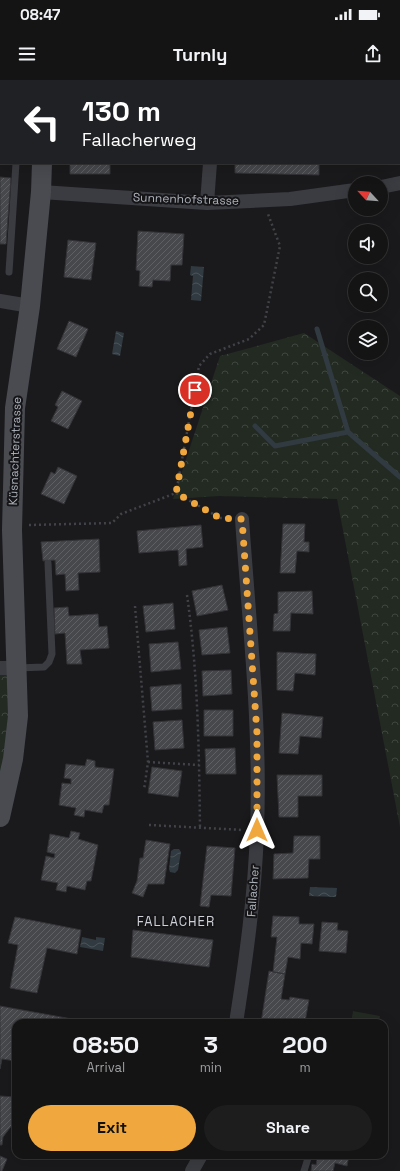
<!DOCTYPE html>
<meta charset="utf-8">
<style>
body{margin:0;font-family:"Space Grotesk",sans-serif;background:#1d1d1e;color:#f1f3f6;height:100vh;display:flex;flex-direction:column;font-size:15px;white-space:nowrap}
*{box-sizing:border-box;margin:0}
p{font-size:13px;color:#9d9ea0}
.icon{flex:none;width:22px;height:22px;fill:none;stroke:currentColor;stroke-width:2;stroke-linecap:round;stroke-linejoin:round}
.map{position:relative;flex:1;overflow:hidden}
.side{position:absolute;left:12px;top:939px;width:376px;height:140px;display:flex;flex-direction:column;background:#141415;border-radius:12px;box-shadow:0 4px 16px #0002,0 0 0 1px #333334}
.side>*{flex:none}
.guide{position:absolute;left:0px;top:0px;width:400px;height:84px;box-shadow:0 4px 16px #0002,0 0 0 1px #333334;background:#202124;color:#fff;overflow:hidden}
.needle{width:26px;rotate:296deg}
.tools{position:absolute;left:348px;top:96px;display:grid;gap:8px}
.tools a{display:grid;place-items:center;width:40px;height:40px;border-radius:50%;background:#141415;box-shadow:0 4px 16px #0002,0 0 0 1px #333334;font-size:20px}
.pin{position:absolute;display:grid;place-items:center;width:34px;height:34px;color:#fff;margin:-17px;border:2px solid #fff;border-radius:50%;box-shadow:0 1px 4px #0007}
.me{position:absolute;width:44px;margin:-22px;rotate:0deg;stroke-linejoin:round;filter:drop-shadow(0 0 3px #0008)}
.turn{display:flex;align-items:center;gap:14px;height:84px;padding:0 16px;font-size:18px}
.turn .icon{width:52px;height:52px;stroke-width:2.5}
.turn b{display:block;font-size:28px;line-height:34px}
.eta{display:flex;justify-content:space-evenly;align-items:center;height:68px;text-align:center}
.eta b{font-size:24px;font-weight:700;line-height:28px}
.action{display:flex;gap:8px;margin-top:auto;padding:8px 16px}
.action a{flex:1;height:46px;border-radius:24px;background:#f0a83e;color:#111;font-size:16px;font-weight:700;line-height:46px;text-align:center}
.action a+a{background:#1d1d1e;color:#f1f3f6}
.status{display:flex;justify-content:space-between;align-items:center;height:28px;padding:0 20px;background:#141415;direction:ltr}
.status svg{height:11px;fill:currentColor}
header{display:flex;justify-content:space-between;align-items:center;height:52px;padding:0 16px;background:#141415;font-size:18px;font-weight:700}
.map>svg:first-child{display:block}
.forest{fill:url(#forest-crowns)}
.green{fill:#222a22}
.water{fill:url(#water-waves)}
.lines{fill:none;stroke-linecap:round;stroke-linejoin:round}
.stream{stroke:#303a40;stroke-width:5}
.building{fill:url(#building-hatch);stroke:#343438}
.path{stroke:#414348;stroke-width:2.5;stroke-dasharray:2 3;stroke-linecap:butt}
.lane{stroke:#3b3c41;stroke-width:7}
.street{stroke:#3b3c41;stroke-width:14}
.secondary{stroke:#494b51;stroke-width:20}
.route{stroke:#f0a83e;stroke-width:7;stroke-dasharray:0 12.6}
.labels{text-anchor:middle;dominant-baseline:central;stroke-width:4;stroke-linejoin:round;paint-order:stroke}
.street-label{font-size:12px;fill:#adb2bb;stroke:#151517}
.neighbourhood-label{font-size:13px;letter-spacing:1px;fill:#ced1d7;stroke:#151517}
</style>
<div class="status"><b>08:47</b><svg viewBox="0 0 49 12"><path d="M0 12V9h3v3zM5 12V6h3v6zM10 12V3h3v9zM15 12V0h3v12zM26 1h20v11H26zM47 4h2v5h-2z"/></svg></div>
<header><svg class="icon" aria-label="menu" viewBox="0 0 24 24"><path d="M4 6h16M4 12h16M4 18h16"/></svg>Turnly<svg class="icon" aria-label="share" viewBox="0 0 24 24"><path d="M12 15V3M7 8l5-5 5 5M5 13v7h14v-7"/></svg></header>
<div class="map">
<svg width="400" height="1091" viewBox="0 0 400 1091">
<defs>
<pattern id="forest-crowns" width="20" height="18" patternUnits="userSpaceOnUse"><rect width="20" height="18" fill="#222a22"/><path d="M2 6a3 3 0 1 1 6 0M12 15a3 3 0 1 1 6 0" fill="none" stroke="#3f4640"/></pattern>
<pattern id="water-waves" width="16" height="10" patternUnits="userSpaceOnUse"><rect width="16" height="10" fill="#303a40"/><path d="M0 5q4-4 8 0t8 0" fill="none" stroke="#4b545a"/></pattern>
<pattern id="building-hatch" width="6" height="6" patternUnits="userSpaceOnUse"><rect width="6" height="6" fill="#47484c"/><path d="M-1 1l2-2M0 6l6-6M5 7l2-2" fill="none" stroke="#5f6064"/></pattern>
</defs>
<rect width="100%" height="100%" fill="#1a1a1c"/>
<!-- forest -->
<path class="forest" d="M 304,253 L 400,316 L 400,747 L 337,419 L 219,416 L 173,419 L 220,276 Z
M 0,588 L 17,588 L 0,706 Z"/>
<!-- green -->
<path class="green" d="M 353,931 L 380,936 L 379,943 L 351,943 Z"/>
<!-- water -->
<path class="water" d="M 191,186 L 204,187 L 201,221 L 191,220 L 193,196 L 190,195 Z
M 116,251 L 124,253 L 120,276 L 112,274 Z
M 174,769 L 179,769 L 181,772 L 178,790 L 175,793 L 170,792 L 169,789 L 171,771 Z
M 310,807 L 337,808 L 336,817 L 309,816 Z
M 82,857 L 96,860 L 96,857 L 105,858 L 103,871 L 80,867 Z"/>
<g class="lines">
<!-- stream -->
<path class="stream" d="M 317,249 L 348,352 L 400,397
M 255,346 L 275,366 L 348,352"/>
</g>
<!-- building -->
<path class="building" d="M 0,0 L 9,1 L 1,1 L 0,52 Z
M 69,0 L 110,0 L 110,1 L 70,1 Z
M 70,83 L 110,83 L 110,94 L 70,94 Z
M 235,83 L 319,83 L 319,95 L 235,93 Z
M 0,97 L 11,98 L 6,164 L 0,164 Z
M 138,151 L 184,154 L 182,185 L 171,185 L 170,201 L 153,200 L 152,207 L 139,206 L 140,191 L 136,190 Z
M 68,160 L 96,163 L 91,200 L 64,197 Z
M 69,241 L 88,249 L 76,277 L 57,269 Z
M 62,311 L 82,321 L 68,349 L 51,341 L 58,327 L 55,325 Z
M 58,387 L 77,396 L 64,424 L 41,414 L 51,392 L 55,394 Z
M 283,444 L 305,444 L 304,462 L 309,462 L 309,472 L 297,471 L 295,493 L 280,493 Z
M 201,445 L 203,467 L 186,469 L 187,485 L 179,486 L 178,470 L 139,473 L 137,451 Z
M 99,459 L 100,492 L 78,493 L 79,510 L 66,511 L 65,494 L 56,495 L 55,480 L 43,481 L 41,462 Z
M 222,505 L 228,530 L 197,536 L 192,511 Z
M 312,511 L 313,534 L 291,533 L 290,551 L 273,551 L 274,534 L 278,533 L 278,512 Z
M 173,523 L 175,549 L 146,552 L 143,526 Z
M 68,527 L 69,536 L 98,534 L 99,547 L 107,546 L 109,568 L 80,570 L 82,584 L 67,584 L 65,553 L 55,554 L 54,528 Z
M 227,547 L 230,573 L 202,575 L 199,550 Z
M 178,562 L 181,589 L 151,592 L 149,564 Z
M 277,572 L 316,574 L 315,595 L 295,593 L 293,611 L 277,610 Z
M 231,590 L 232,614 L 203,616 L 202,591 Z
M 181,604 L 182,629 L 152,631 L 150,607 Z
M 204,630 L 233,630 L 233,656 L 204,656 Z
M 282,633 L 323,637 L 321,658 L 300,656 L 298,674 L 279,673 Z
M 182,640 L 184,668 L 155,670 L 153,642 Z
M 235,668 L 236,694 L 206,694 L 205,669 Z
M 87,679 L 95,681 L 95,687 L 114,689 L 109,725 L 104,725 L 102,733 L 85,730 L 84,737 L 74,735 L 76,728 L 59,725 L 62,703 L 71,704 L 71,699 L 64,698 L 66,684 L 85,686 Z
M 152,687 L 182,691 L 178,717 L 148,713 Z
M 277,695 L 322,695 L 322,716 L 298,716 L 298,737 L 279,737 Z
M 71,751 L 80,753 L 78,759 L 98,765 L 91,801 L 87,801 L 85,810 L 67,806 L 66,812 L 56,810 L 58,803 L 41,800 L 46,776 L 54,778 L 55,774 L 47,772 L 50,754 L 69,758 Z
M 294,756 L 320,756 L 320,779 L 309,779 L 308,798 L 273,799 L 274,774 L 293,773 Z
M 146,760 L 170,764 L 164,804 L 148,804 L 143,817 L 132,813 L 137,801 L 140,778 L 143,778 Z
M 207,766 L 235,768 L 231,816 L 211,815 L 209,827 L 200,826 Z
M 273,836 L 299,837 L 299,844 L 314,844 L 312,864 L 301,863 L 300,879 L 288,877 L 285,894 L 273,892 L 277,857 L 271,857 Z
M 15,837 L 81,850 L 77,874 L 47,868 L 37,913 L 10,908 L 18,865 L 8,863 Z
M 322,842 L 338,843 L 337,850 L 348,851 L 346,873 L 319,871 Z
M 133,850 L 213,860 L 209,887 L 131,877 Z
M 269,891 L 285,894 L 281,919 L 289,920 L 290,917 L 309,920 L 305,942 L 289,939 L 289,943 L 261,943 Z
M 0,926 L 72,939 L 71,943 L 16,943 L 16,981 L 2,979 L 0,989 Z
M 0,1016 L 16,1017 L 16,1040 L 3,1057 L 2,1065 L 0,1065 Z
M 318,1075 L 349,1075 L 347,1086 L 335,1083 L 333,1091 L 311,1091 L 312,1084 L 316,1085 Z
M 0,1076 L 7,1079 L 2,1091 L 0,1091 Z"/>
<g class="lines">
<!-- path -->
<path class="path" d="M 176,413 L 199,286 L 210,274 L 249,259 L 264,245 L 280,166 L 268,134
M 29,445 L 112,443 L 121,434 L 176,413 L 220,438 L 227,438
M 187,515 C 198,593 199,670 200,748
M 135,526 L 148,682 L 144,710
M 148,682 L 199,685
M 149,745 L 243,750"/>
<!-- lane -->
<path class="lane" d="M 14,0 L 14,1
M 9,192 L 16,83
M 17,588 L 44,587 L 49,582 L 52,574 L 48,483
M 304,1091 L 309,1075"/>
<!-- street -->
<path class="street" d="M 216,0 L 216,1
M 381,107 L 400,103
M 41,112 L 207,123 L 290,119 L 355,110
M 207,123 L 210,83
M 0,221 L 30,226
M 0,588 L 17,588
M 236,943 C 246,879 255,815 257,750 C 261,647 249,542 242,439
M 192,1091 L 201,1075"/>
<!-- secondary -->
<path class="secondary" d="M 39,0 L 39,1
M 0,737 L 13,679 L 18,636 L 12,450 L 15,328 L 30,226 L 41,112 L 42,83"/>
</g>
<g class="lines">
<!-- route -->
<path class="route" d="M 195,310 L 176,413 L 220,438 L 242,439 L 257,653 L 257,750"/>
</g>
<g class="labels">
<!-- street labels -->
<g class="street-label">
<text transform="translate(186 119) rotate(2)">Sunnenhofstrasse</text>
<text transform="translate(15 371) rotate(-88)">Küsnachterstrasse</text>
<text transform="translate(253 811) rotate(-86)">Fallacher</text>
</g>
<!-- neighbourhood labels -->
<g class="neighbourhood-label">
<text x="176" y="841">FALLACHER</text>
</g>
</g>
</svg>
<div class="tools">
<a><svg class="needle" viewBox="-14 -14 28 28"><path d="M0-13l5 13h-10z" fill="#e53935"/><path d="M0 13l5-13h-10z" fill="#9d9ea0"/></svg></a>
<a><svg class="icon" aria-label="sound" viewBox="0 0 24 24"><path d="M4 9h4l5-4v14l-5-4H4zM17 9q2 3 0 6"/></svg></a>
<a><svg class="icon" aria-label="search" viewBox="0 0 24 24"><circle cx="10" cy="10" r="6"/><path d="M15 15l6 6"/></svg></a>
<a><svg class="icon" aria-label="layers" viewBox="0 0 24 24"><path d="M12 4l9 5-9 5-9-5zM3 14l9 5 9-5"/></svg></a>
</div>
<div class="pin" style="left:195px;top:310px;background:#d93025"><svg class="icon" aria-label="arrive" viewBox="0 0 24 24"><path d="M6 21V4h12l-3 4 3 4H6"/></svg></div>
<svg class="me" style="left:257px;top:750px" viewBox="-20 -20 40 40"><path d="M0-17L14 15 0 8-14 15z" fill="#f0a83e" stroke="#fff" stroke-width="4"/></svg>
<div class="guide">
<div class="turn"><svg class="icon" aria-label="left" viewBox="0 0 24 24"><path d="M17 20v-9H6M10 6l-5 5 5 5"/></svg><div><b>130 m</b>Fallacherweg</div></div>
</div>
<section class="side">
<div class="eta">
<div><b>08:50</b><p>Arrival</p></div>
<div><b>3</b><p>min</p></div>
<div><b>200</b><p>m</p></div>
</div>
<div class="action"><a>Exit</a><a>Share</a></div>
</section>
</div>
